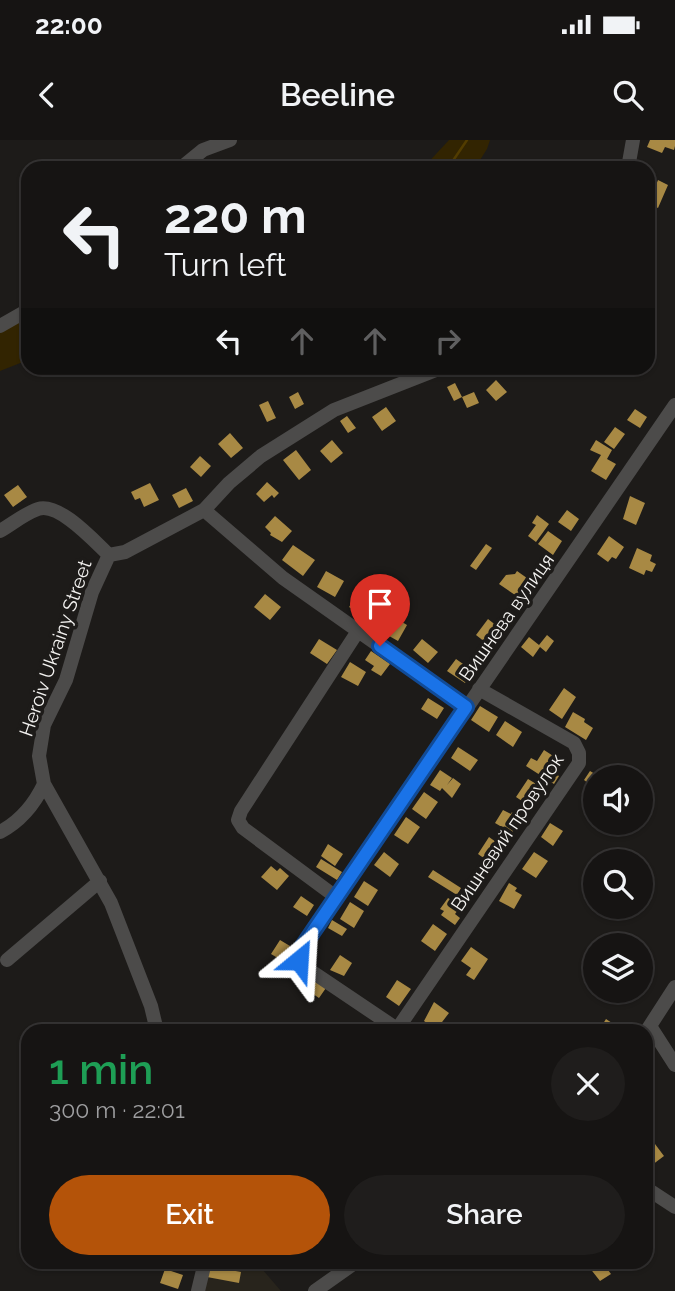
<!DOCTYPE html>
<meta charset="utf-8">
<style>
body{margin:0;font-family:Raleway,sans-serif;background:#1f1d1c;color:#f1f3f6;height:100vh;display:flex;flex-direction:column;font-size:26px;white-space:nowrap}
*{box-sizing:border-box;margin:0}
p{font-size:23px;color:#9e9ea0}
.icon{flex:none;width:38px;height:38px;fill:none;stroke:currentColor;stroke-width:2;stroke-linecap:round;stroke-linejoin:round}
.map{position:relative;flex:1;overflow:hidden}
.sheet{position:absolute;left:21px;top:884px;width:632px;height:245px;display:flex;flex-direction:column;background:#161413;border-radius:21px;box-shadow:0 2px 5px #0004,0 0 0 2px #353333}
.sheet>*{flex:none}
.top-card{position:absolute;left:21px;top:21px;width:634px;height:214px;border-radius:21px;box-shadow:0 2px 5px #0004,0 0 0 2px #353333;background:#161413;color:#f1f3f6;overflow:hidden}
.controls{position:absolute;left:583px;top:625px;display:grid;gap:14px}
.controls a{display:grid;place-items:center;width:70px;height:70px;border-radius:50%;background:#161413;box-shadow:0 2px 5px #0004,0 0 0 2px #353333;font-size:35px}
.pin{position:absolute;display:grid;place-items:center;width:60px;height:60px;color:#fff;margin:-72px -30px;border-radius:50% 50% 50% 0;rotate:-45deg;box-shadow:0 0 7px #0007}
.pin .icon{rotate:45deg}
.me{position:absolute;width:77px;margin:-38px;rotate:27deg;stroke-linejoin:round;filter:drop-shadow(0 0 5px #0008)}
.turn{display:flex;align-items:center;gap:24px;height:147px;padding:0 28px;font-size:32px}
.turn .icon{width:91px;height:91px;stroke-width:2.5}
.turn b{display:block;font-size:49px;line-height:60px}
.lanes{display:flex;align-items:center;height:66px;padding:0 28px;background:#0003;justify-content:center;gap:35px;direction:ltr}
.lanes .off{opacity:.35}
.round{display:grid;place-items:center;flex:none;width:74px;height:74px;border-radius:37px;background:#1f1d1c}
.headline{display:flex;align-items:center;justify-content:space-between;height:119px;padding:0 28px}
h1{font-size:42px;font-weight:600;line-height:52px;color:#1e9e55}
.action{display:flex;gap:14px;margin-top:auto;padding:14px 28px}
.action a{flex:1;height:80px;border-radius:42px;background:#b45309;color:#fff;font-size:28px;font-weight:600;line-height:80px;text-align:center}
.action a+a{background:#1f1d1c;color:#f1f3f6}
.status{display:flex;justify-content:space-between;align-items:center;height:49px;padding:0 35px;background:#161413;direction:ltr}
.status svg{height:19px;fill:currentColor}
header{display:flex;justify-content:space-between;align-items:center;height:91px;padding:0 28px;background:#161413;font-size:32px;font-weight:600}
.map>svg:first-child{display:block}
.built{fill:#28241c}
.green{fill:#322401}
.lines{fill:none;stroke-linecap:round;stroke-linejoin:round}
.stream{stroke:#523c00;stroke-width:2.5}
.building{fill:#a88944}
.minor{stroke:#4c4b4a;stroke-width:14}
.route-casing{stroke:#114b97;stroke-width:18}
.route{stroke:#1a73e8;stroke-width:12}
.labels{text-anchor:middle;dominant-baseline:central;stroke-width:7;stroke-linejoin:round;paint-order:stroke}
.street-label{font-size:19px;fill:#f4f3f1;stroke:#1d1b19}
</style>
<div class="status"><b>22:00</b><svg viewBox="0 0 49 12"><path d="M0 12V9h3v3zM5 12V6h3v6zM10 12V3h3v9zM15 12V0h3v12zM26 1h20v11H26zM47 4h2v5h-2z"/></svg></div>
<header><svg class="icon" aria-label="back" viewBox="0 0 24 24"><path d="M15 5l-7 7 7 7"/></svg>Beeline<svg class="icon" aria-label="search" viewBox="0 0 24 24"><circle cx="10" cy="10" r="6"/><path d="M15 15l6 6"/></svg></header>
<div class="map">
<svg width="675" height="1151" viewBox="0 0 675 1151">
<rect width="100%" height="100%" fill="#1d1b19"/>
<!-- built -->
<path class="built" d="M 205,1122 L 256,1122 L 281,1151 L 204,1151 Z"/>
<!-- green -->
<path class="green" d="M 449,0 L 490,0 L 487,9 L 475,28 L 423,28 Z
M 28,170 L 28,220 L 0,231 L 0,186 Z"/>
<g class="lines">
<!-- stream -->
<path class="stream" d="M 448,28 L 467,0"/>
</g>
<!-- building -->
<path class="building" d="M 650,0 L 675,0 L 675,6 L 674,10 L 665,7 L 662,13 L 647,7 Z
M 658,40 L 668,45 L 658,68 L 648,63 L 648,47 L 650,42 L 656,45 Z
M 496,240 L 507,252 L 496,261 L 486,250 Z
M 455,243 L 462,257 L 454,261 L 447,247 Z
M 298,252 L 304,264 L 295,269 L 289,257 Z
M 474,252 L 479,263 L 467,268 L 462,257 Z
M 268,261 L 276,278 L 267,282 L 259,265 Z
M 386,267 L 396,281 L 382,291 L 372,277 Z
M 635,269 L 647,277 L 640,288 L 627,280 Z
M 347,276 L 356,288 L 348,293 L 340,281 Z
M 615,287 L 625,294 L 614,309 L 604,302 Z
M 230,293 L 243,308 L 231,318 L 218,304 Z
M 332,300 L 343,313 L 331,323 L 320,311 Z
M 596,300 L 612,310 L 607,319 L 616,324 L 606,340 L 591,331 L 601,315 L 590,310 Z
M 296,310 L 311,330 L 299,340 L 283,320 Z
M 200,316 L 211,326 L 201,337 L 190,327 Z
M 267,342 L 279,353 L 274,358 L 272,355 L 264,362 L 256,354 Z
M 150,343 L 159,360 L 144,367 L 140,358 L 135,360 L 131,352 Z
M 18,345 L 27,357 L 13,367 L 4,355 Z
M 186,348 L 193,361 L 179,368 L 172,355 Z
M 630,356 L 645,363 L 636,385 L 623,379 Z
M 567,370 L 579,379 L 571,391 L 558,382 Z
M 537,375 L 549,384 L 536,402 L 528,396 L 536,385 L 532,383 Z
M 275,376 L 292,391 L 282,402 L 270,395 L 271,393 L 265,387 Z
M 548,391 L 562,401 L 553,415 L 538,404 Z
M 609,396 L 624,407 L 616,419 L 612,417 L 608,422 L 597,414 Z
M 486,404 L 492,408 L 476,430 L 470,426 Z
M 293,405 L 315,420 L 303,436 L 282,420 Z
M 637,408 L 652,415 L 650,421 L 656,424 L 652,432 L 646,430 L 644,435 L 629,428 Z
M 326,431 L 344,441 L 335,457 L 317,447 Z
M 517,431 L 534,443 L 529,449 L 533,451 L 526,460 L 522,457 L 521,459 L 499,444 L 506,435 L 515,434 Z
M 358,453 L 375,464 L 366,478 L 349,467 Z
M 265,454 L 281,467 L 270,480 L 254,467 Z
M 392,476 L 407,485 L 398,501 L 382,492 Z
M 488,479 L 502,490 L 490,506 L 476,495 Z
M 547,495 L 554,501 L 546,512 L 540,507 L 533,517 L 521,507 L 529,497 L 539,505 Z
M 319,499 L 337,510 L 327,524 L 310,513 Z
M 422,499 L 438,512 L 428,523 L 413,510 Z
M 371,511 L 390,524 L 381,536 L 371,530 L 374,526 L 365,520 Z
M 456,519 L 473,531 L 465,543 L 447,531 Z
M 350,522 L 366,532 L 358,546 L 341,537 Z
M 564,548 L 576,557 L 562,579 L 549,570 Z
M 428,558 L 444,568 L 437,579 L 421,569 Z
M 480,566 L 498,577 L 489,592 L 471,580 Z
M 573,572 L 585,579 L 584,582 L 593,588 L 586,600 L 565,587 Z
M 505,581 L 522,592 L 513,607 L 496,595 Z
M 458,607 L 478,620 L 470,631 L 451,618 Z
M 544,610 L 561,621 L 554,633 L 559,636 L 554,644 L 526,626 L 531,618 L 537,621 Z
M 440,630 L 452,638 L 447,645 L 453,638 L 461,644 L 452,658 L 442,648 L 440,651 L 430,645 Z
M 590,631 L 600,637 L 595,637 L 595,655 L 585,648 L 588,643 L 584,640 Z
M 528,639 L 543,648 L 531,667 L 516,657 Z
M 424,652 L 438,662 L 426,679 L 412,669 Z
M 503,670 L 511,674 L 512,672 L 520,680 L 512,693 L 495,683 Z
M 406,677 L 420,687 L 408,704 L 394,695 Z
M 550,683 L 563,691 L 553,706 L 541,697 Z
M 489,697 L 503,707 L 492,724 L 478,714 Z
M 328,704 L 343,714 L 335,726 L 321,716 Z
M 384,712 L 399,724 L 390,737 L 374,725 Z
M 534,712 L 548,721 L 536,738 L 522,729 Z
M 321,719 L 342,732 L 337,740 L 316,727 Z
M 271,726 L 277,731 L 280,728 L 289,736 L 277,750 L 261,737 Z
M 433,730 L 461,748 L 457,755 L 428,737 Z
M 364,741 L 378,750 L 368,766 L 354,757 Z
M 509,743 L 517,748 L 515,751 L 522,755 L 514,769 L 499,761 Z
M 301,756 L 314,765 L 307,776 L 293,767 Z
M 448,758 L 461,766 L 455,774 L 460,778 L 455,785 L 441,775 L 444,771 L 440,769 Z
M 350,762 L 364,771 L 354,788 L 340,779 Z
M 332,780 L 347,789 L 342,796 L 328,788 Z
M 433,784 L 447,794 L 435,811 L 421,801 Z
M 280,800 L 290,806 L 281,820 L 271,814 Z
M 471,807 L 488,819 L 474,840 L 466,835 L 471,828 L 461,821 Z
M 340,815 L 352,823 L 344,836 L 330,830 Z
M 313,835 L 328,845 L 319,858 L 304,848 Z
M 397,840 L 411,849 L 399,866 L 386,857 Z
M 434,862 L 449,873 L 439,886 L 434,883 L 431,886 L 424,881 Z
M 606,879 L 621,889 L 620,891 L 607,891 L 601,887 Z
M 655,1004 L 664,1016 L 652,1025 L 646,1017 L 646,1011 Z
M 596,1122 L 602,1122 L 611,1134 L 600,1141 L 589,1127 Z
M 209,1126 L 241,1132 L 239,1143 L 207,1137 Z
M 165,1129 L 183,1135 L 178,1149 L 160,1143 Z"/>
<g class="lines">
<!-- minor -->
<path class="minor" d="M 181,28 L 203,10 L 230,0
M 628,28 L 633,0
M 0,186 L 28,170
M 204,370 L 283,438 L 466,567
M 0,391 C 12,384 24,374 38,369 C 59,362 94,401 109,415
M 0,692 C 21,681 34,665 44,644
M 336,757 L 243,688 L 238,680 L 241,671 L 358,491
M 7,820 L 100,741
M 650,886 L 675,925
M 397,889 L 302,825 L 299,812 L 675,265
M 157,891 L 151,866 L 111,763 L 44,644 L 39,616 L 44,585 L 66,540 L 92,452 L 109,415 L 125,412 L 204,370 L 229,343 L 261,316 L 334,270 L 441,228
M 396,891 L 579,623 L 579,613 L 574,603 L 479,549
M 646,892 L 675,847
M 646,1048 L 675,1067
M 198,1151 L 205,1122
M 315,1151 L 356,1122"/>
</g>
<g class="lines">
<!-- route casing -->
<g class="route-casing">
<path id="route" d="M 299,820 L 299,812 L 466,567 L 380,506"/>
</g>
<!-- route -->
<use href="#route" class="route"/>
</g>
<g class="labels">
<!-- street labels -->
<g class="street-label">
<text transform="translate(506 477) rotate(-55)">Вишнева вулиця</text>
<text transform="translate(55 508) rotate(-71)">Heroiv Ukrainy Street</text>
<text transform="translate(507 692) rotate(-56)">Вишневий провулок</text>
</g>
</g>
</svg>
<div class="controls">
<a><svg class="icon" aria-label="sound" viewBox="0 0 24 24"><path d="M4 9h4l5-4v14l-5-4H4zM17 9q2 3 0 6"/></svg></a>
<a><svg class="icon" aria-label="search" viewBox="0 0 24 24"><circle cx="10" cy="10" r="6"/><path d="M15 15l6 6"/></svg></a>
<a><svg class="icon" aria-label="layers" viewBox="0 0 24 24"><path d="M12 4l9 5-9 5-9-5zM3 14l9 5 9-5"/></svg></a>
</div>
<div class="pin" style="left:380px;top:506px;background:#d93025"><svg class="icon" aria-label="arrive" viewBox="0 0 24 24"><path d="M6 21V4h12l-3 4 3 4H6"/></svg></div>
<svg class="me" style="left:299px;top:820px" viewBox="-20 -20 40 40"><path d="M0-17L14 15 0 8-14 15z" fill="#1a73e8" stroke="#fff" stroke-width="4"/></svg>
<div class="top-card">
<div class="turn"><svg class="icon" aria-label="left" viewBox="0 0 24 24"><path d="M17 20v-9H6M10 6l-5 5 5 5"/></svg><div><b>220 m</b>Turn left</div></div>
<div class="lanes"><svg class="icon" aria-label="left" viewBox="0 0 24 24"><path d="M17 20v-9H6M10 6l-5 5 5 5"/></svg><svg class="icon off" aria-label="ahead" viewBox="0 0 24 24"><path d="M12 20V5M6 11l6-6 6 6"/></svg><svg class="icon off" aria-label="ahead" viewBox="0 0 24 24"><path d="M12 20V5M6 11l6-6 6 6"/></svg><svg class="icon off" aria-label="right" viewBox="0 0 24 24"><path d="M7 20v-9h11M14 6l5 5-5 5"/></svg></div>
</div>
<section class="sheet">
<div class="headline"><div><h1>1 min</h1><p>300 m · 22:01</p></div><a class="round"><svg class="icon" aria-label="close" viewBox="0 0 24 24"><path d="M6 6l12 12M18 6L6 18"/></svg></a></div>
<div class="action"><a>Exit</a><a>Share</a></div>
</section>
</div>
